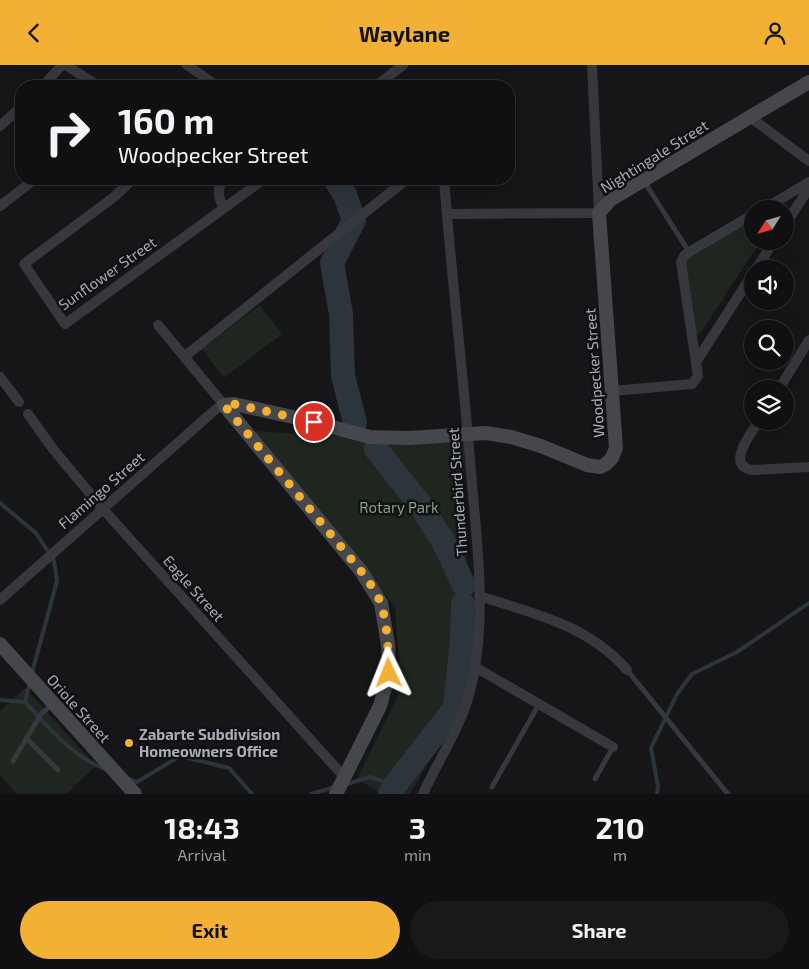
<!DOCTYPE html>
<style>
body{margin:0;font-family:"Exo 2",sans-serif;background:#19191b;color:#f1f3f6;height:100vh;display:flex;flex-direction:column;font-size:19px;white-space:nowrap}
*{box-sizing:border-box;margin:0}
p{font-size:16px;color:#9c9d9f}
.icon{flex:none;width:28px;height:28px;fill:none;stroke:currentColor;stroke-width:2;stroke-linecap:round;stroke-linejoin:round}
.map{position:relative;height:729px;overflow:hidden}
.details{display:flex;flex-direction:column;background:#101012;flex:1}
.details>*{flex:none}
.top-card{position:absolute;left:15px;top:15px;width:500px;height:105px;border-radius:20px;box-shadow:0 5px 20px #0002,0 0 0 1px #303032;background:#101012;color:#f1f3f6;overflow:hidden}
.needle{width:32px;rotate:233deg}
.controls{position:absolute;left:744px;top:135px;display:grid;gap:10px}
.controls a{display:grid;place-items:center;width:50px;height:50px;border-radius:50%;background:#101012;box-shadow:0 5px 20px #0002,0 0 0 1px #303032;font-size:25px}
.pin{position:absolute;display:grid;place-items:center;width:42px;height:42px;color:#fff;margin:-21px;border:2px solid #fff;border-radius:50%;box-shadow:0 1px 5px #0007}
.me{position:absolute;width:55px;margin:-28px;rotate:358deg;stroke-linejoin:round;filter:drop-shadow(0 0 4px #0008)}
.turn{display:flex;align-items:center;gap:18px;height:105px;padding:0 20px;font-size:22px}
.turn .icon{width:65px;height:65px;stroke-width:2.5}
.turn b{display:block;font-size:35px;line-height:42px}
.eta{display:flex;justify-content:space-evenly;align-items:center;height:85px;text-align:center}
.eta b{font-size:30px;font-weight:700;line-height:35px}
.button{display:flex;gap:10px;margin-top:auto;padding:10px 20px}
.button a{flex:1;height:58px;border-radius:30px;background:#f2b134;color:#111;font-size:20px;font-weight:700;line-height:58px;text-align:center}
.button a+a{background:#19191b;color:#f1f3f6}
header{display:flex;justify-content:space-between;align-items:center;height:65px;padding:0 20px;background:#f2b134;color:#111;font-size:22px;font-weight:700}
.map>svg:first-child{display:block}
.green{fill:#1e261f}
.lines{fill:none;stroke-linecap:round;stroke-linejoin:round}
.stream{stroke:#2c353c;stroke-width:4}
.river{stroke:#2c353c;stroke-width:24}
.lane{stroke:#37383d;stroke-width:5}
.street{stroke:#37383d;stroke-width:10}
.secondary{stroke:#45474d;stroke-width:14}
.route{stroke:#f2b134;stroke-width:9;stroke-dasharray:0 16.2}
.poi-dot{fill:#f2b134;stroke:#111113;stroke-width:2}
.labels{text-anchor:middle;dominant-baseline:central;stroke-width:5;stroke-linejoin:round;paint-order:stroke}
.street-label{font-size:15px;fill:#a8adb8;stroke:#111113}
.park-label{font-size:15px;fill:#7fa381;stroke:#111113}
.poi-label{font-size:15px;font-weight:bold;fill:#a8adb8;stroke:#111113;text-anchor:start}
</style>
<header><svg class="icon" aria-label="back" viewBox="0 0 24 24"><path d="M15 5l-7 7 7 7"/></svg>Waylane<svg class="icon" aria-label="person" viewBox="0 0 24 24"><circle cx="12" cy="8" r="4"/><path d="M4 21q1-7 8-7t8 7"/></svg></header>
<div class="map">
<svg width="809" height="729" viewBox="0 0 809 729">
<rect width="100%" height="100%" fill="#161618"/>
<!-- green -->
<path class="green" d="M 752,152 L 752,176 L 761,176 L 699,270 L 692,267 L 681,195 Z
M 260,240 L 282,269 L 224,313 L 202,284 Z
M 255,366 L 464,379 L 469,612 L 445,669 L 410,729 L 382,729 L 357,714 L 401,624 L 395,542 Z
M 25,623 L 96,701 L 66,729 L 17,729 L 0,710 L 0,646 Z"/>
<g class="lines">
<!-- stream -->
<path class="stream" d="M 0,438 L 36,468 L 54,496 L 57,516 L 32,608
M 0,635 L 25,637 C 49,663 73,692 107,705
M 25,637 L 30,617
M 127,713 L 137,717 L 180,691 L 229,703 L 252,729
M 344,720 L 370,712 L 395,720
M 311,729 L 335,722
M 657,729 L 658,721 L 651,683 L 677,629 L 692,609 L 737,587 L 809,538"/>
<!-- river -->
<path class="river" d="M 335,114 L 345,130 L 354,155 L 332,198 L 341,249 L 343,311 L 355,358
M 376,384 L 418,437 L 442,474 L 464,520
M 390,729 L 395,720 L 455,643 L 462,575 L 463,539"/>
<!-- lane -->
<path class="lane" d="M 644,116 L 689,187
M 627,605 L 728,729
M 26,673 L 58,705
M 13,696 L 41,649 L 53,639
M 595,714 L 613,682
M 492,722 L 539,639"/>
<!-- street -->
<path class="street" d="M 66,0 L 98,21
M 187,0 L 217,21
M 43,21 L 62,0
M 376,21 L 403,0
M 750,52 L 809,96
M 0,61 L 21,42
M 133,114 L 114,132 L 24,199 L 65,259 L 264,114
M 245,114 L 254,121
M 0,141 L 35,114
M 224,143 C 218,133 216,124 224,114
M 764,144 L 809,117
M 447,149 L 599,148 L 592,0
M 785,160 L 809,123
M 756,204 L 774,176
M 184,292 L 407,114
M 696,297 L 752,210
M 0,312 L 19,337
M 779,324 L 809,275
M 612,326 L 692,319 L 698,311 L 681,197 L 684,191 L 689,187 L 752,150
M 28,349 L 53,384 L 102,443 L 345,713
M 759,356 C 752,367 724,402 753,405 L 809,402
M 479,531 C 533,548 588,560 627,605
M 0,535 L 216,344 L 224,340 L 158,260
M 475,602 L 613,682
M 423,729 C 438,695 461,663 470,626 C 487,559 478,486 472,419 C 464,317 452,216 444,114"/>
<!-- secondary -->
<path class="secondary" d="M 224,340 L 234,339 L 302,354 L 370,372 L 409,373 L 486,368 L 511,372 L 541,381 L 587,400 L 600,402 L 606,399 L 612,393 L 616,383 L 599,148 L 610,135 L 809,17
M 224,340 L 361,506 L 381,538 L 388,580 L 389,608 L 380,641 L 336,729
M 0,579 L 135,729"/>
</g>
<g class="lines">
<!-- route -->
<path class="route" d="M 314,357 L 234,339 L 224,340 L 361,506 C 368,516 377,527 381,539 C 388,561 388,586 389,608"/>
</g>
<!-- markers -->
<circle class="poi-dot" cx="129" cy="678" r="5"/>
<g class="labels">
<!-- street labels -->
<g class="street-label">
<text transform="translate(654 91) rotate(-32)">Nightingale Street</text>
<text transform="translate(107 208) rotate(-35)">Sunflower Street</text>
<text transform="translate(594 308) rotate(-94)">Woodpecker Street</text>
<text transform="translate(101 425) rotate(-41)">Flamingo Street</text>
<text transform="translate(457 427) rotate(-94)">Thunderbird Street</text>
<text transform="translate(194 523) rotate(48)">Eagle Street</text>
<text transform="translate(79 643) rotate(48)">Oriole Street</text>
</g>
<!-- park labels -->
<g class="park-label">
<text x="399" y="442">Rotary Park</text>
</g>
<!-- poi labels -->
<g class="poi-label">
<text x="139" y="669">Zabarte Subdivision<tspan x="139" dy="17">Homeowners Office</tspan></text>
</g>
</g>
</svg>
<div class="controls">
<a><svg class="needle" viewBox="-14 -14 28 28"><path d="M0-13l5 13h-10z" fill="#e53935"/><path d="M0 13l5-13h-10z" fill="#9c9d9f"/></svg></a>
<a><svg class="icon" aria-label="sound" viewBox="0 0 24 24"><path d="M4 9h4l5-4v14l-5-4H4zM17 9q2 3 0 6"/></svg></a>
<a><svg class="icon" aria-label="search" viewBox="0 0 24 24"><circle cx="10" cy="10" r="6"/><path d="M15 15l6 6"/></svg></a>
<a><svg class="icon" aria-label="layers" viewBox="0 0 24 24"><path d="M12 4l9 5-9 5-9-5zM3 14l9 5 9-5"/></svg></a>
</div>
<div class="pin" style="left:314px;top:357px;background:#d93025"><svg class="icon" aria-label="arrive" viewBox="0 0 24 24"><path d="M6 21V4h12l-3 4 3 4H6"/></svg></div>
<svg class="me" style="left:389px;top:608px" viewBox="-20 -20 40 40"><path d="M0-17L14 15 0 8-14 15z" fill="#f2b134" stroke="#fff" stroke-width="4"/></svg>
<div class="top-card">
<div class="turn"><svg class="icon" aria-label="right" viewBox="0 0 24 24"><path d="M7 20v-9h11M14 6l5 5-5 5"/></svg><div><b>160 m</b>Woodpecker Street</div></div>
</div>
</div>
<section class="details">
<div class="eta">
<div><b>18:43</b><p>Arrival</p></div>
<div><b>3</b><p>min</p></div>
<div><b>210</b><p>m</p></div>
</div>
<div class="button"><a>Exit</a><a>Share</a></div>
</section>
